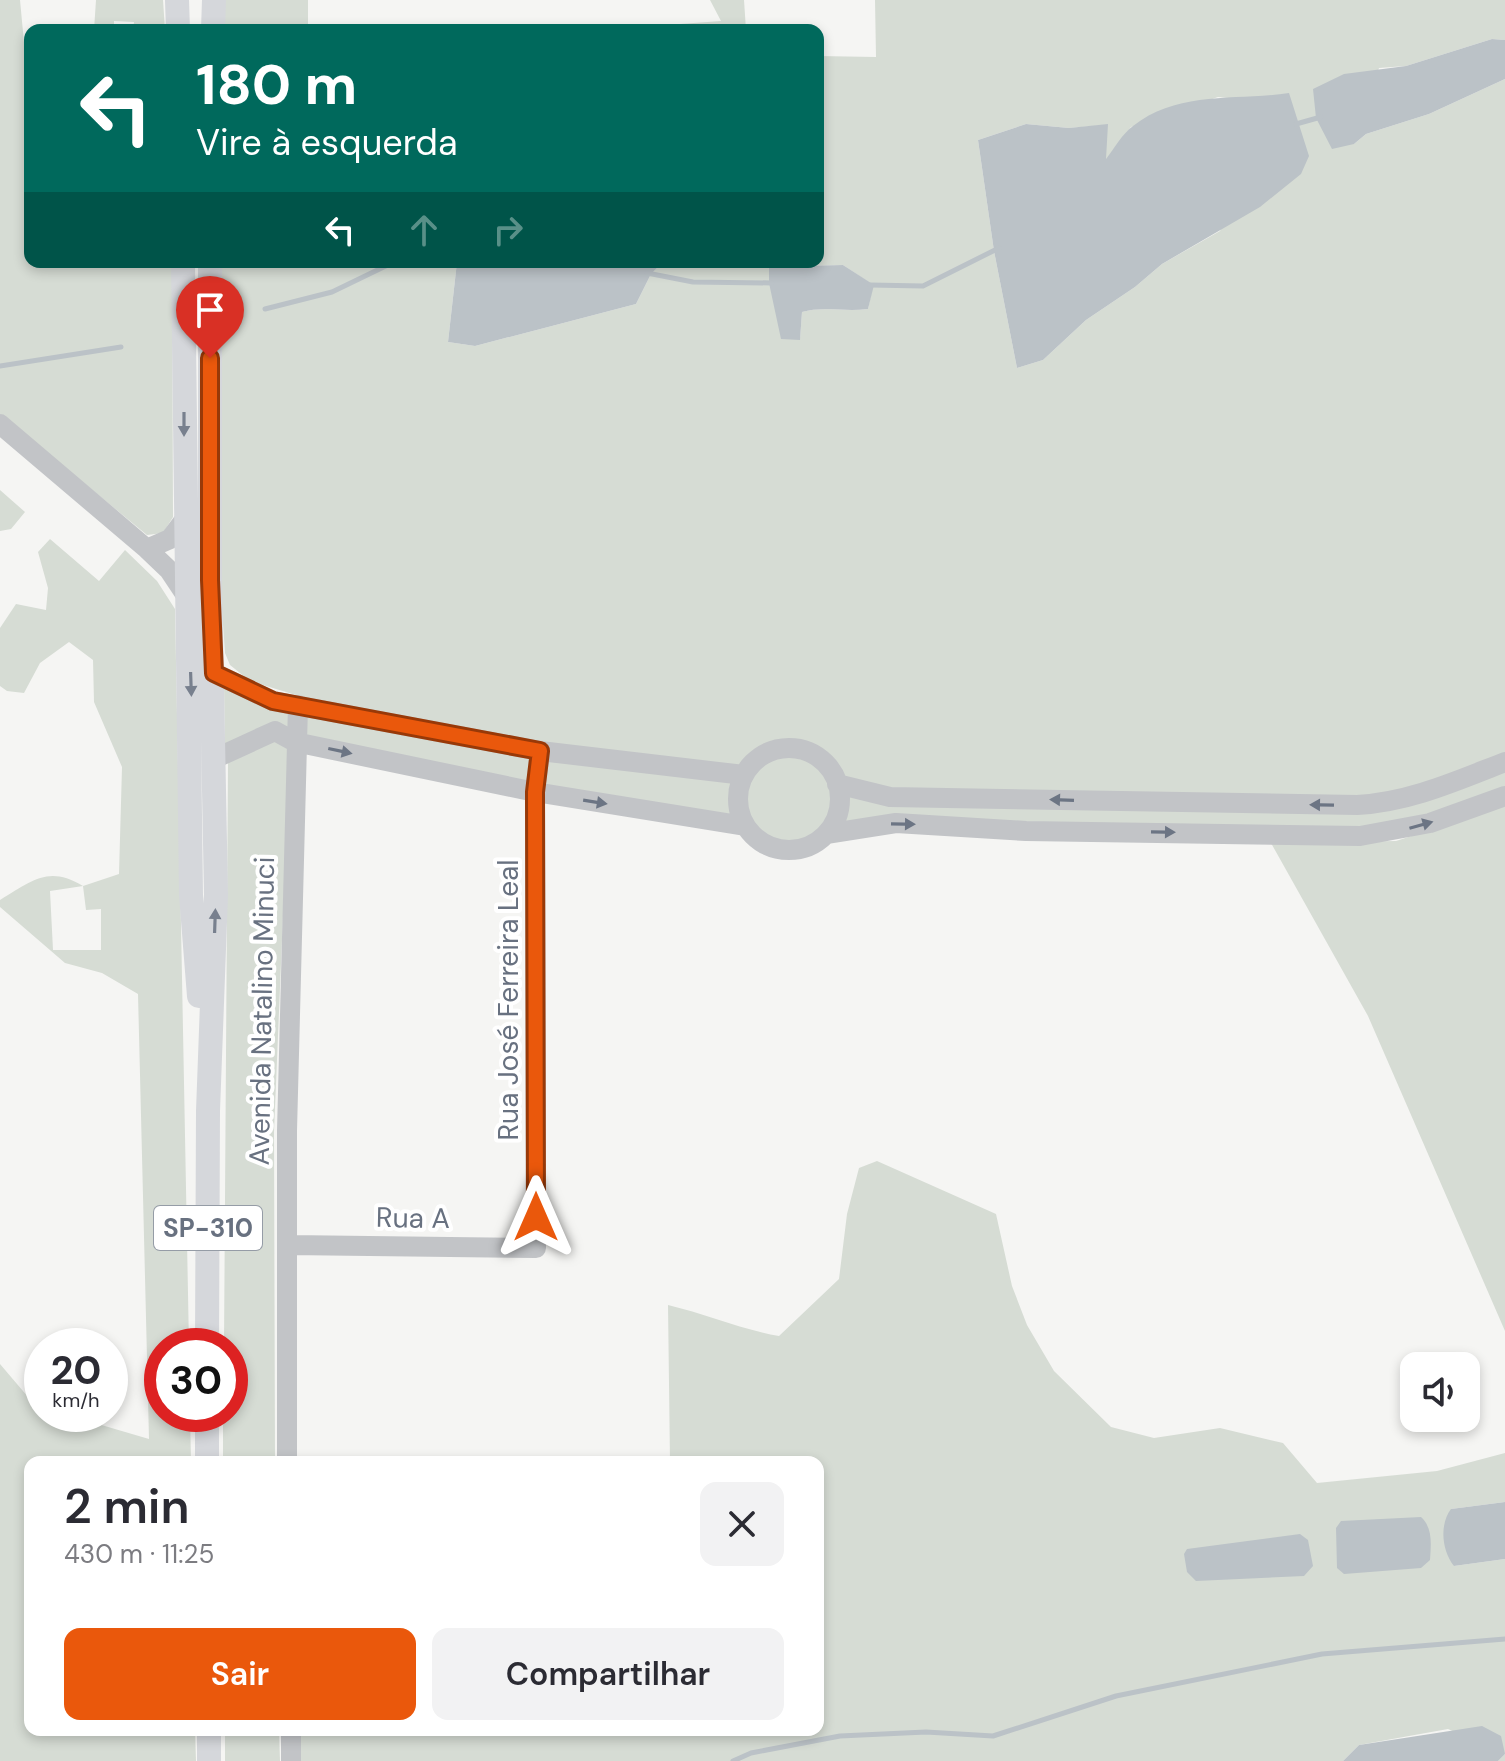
<!DOCTYPE html>
<html lang="pt">
<meta charset="utf-8">
<style>
body{margin:0;font-family:"DM Sans",sans-serif;background:#f2f2f3;color:#2b2b33;height:100vh;display:flex;flex-direction:column;font-size:30px;white-space:nowrap}
*{box-sizing:border-box;margin:0}
p{font-size:26px;color:#7c7c81}
.icon{flex:none;width:44px;height:44px;fill:none;stroke:currentColor;stroke-width:2;stroke-linecap:round;stroke-linejoin:round}
.map{position:relative;flex:1;overflow:hidden}
.details{position:absolute;left:24px;top:1456px;width:800px;height:280px;display:flex;flex-direction:column;background:#fff;border-radius:16px;box-shadow:0 4px 12px #0003}
.details>*{flex:none}
.banner{position:absolute;left:24px;top:24px;width:800px;height:244px;border-radius:16px;box-shadow:0 4px 12px #0003;background:#00695c;color:#fff;overflow:hidden}
.buttons{position:absolute;left:1400px;top:1352px;display:grid;gap:16px}
.buttons a{display:grid;place-items:center;width:80px;height:80px;border-radius:16px;background:#fff;box-shadow:0 4px 12px #0003;font-size:40px}
.speed{position:absolute;left:24px;top:1328px;display:flex;gap:16px;font-size:40px;font-weight:700;text-align:center}
.speed>*{display:grid;place-content:center;width:104px;height:104px;border-radius:50%;background:#fff;box-shadow:0 4px 12px #0003;line-height:1}
.speed small{font-size:20px;font-weight:400}
.speed .limit{border:12px solid #d22;background:#fff;color:#111}
.pin{position:absolute;display:grid;place-items:center;width:68px;height:68px;color:#fff;margin:-82px -34px;border-radius:50% 50% 50% 0;rotate:-45deg;box-shadow:0 0 8px #0007}
.pin .icon{rotate:45deg}
.me{position:absolute;width:88px;margin:-44px;rotate:0deg;stroke-linejoin:round;filter:drop-shadow(0 0 6px #0008)}
.turn{display:flex;align-items:center;gap:28px;height:168px;padding:0 40px;font-size:36px}
.turn .icon{width:104px;height:104px;stroke-width:2.5}
.turn b{display:block;font-size:56px;line-height:68px}
.lanes{display:flex;align-items:center;height:76px;padding:0 40px;background:#0003;justify-content:center;gap:40px;direction:ltr}
.lanes .off{opacity:.35}
.round{display:grid;place-items:center;flex:none;width:84px;height:84px;border-radius:16px;background:#f2f2f3}
.head{display:flex;align-items:center;justify-content:space-between;height:136px;padding:0 40px}
h1{font-size:48px;font-weight:600;line-height:60px}
.button{display:flex;gap:16px;margin-top:auto;padding:16px 40px}
.button a{flex:1;height:92px;border-radius:16px;background:#ea580c;color:#fff;font-size:32px;font-weight:600;line-height:92px;text-align:center}
.button a+a{background:#f2f2f3;color:#2b2b33}
.map>svg:first-child{display:block}
.green{fill:#d6dcd4;fill-rule:evenodd}
.water{fill:#bbc2c7}
.lines{fill:none;stroke-linecap:round;stroke-linejoin:round}
.stream{stroke:#bbc2c7;stroke-width:5}
.minor{stroke:#c2c4c7;stroke-width:20}
.major{stroke:#d5d7db;stroke-width:24}
.oneway{fill:#78808e}
.oneway2{fill:#6c7584}
.route-casing{stroke:#983908;stroke-width:20}
.route{stroke:#ea580c;stroke-width:14}
.labels{text-anchor:middle;dominant-baseline:central;stroke-width:8;stroke-linejoin:round;paint-order:stroke}
.shield{fill:#fff;stroke:#959ca6;stroke-width:2}
.shield-label{font-size:26px;font-weight:bold;fill:#687180}
.street-label{font-size:28px;fill:#687180;stroke:#fff}
</style>
<div class="map">
<svg width="1505" height="1761" viewBox="0 0 1505 1761">
<rect width="100%" height="100%" fill="#f5f5f3"/>
<!-- green -->
<path class="green" d="M 0,0 L 20,0 L 30,106 L 30,262 L 172,262 L 173,517 L 163,533 L 147,535 L 0,414 Z
M 96,0 L 163,0 L 165,30 L 133,30 L 134,22 L 114,21 L 114,30 L 94,30 Z
M 225,0 L 308,0 L 308,30 L 224,30 Z
M 710,0 L 744,0 L 746,30 L 598,30 L 721,21 Z
M 875,0 L 1505,0 L 1505,40 L 1492,39 L 1406,66 L 1379,68 L 1354,144 L 1366,134 L 1429,114 L 1505,79 L 1505,755 L 1388,799 L 888,792 L 840,780 C 819,739 770,733 741,771 L 540,743 L 299,696 L 250,681 L 230,665 L 225,653 L 220,581 L 220,262 L 457,262 L 448,342 L 475,346 L 636,304 L 651,274 L 663,262 L 769,262 L 769,283 L 800,339 L 802,312 C 822,306 844,312 868,309 L 873,285 L 843,265 L 797,266 L 786,262 L 818,262 L 818,56 L 876,57 ZM 1289,94 L 1220,231 L 1162,264 L 1135,287 L 1086,320 L 1043,360 L 1017,368 L 994,251 L 978,140 L 1026,124 L 1069,128 L 1107,125 L 1105,161 L 1131,127 L 1218,97 L 1241,99 Z
M 0,490 L 25,512 L 11,529 L 0,531 Z
M 50,539 L 99,581 L 125,550 L 157,581 L 175,609 L 189,1346 L 162,1346 L 162,1414 L 190,1414 L 191,1462 L 30,1462 L 30,1730 L 195,1730 L 196,1761 L 0,1761 L 0,1364 L 34,1404 L 42,1407 L 42,1414 L 64,1414 L 149,1439 L 138,994 L 102,973 L 65,963 L 0,907 L 0,900 C 32,881 48,865 83,886 L 119,874 L 122,767 L 94,702 L 93,660 L 69,642 L 40,663 L 24,693 L 7,691 L 0,686 L 0,628 L 16,604 L 46,610 L 48,588 L 38,552 ZM 83,886 L 86,910 L 101,909 L 101,950 L 53,950 L 50,891 Z
M 224,684 L 293,706 L 293,734 L 225,750 Z
M 302,714 L 533,754 L 533,786 L 304,739 Z
M 278,737 L 290,747 L 274,1132 L 275,1462 L 223,1462 L 223,1414 L 230,1414 L 230,1346 L 224,1346 L 228,761 Z
M743 800a46 46 0 1 1 92 0a46 46 0 1 1-92 0Z
M 543,760 L 732,782 L 735,786 L 735,815 L 541,790 Z
M 1505,766 L 1505,792 L 1396,829 L 838,825 L 843,791 L 1358,809 Z
M 1505,806 L 1505,1331 L 1368,1016 L 1271,843 L 1396,841 Z
M 877,1161 L 996,1214 L 1012,1286 L 1027,1325 L 1054,1371 L 1111,1427 L 1154,1438 L 1220,1428 L 1283,1443 L 1317,1483 L 1437,1471 L 1505,1453 L 1505,1502 L 1451,1509 L 1454,1566 L 1505,1559 L 1505,1761 L 1498,1761 L 1505,1754 L 1448,1729 L 1359,1745 L 1343,1761 L 300,1761 L 300,1730 L 818,1730 L 818,1462 L 670,1462 L 668,1305 C 706,1314 740,1329 779,1336 L 839,1279 L 847,1214 L 859,1168 Z
M 225,1730 L 279,1730 L 280,1761 L 225,1761 Z"/>
<!-- water -->
<path class="water" d="M 1492,39 L 1505,40 L 1505,79 L 1429,114 L 1366,134 L 1354,144 L 1332,149 L 1316,118 L 1313,89 L 1344,74 L 1406,66 Z
M 1289,93 L 1309,156 L 1301,174 L 1260,207 L 1162,264 L 1135,287 L 1086,320 L 1043,360 L 1017,368 L 994,251 L 978,140 L 1026,124 L 1069,128 L 1108,124 L 1106,159 C 1114,149 1122,134 1133,126 C 1179,90 1235,101 1289,93 Z
M 457,262 L 663,262 L 651,274 L 636,304 L 475,346 L 448,342 Z
M 769,262 L 797,266 L 843,265 L 874,285 L 868,309 C 844,312 822,306 802,312 L 800,340 L 781,339 L 769,283 Z
M 1505,1502 L 1505,1559 L 1454,1566 C 1442,1551 1439,1525 1451,1509 Z
M 1421,1517 C 1433,1528 1431,1544 1430,1560 L 1421,1568 L 1344,1574 L 1337,1568 L 1336,1528 L 1341,1521 Z
M 1300,1534 L 1308,1540 L 1313,1566 L 1304,1576 L 1196,1581 L 1187,1572 L 1184,1554 L 1187,1549 Z
M 1482,1726 L 1501,1736 L 1505,1754 L 1498,1761 L 1343,1761 L 1359,1745 Z"/>
<g class="lines">
<!-- stream -->
<path class="stream" d="M 1296,124 L 1321,117
M 647,273 L 693,282 L 772,283
M 870,285 L 923,286 L 999,248
M 265,309 L 332,292 L 394,262
M 0,366 L 121,347
M 733,1761 L 751,1753 L 840,1736 L 926,1732 L 993,1736 L 1116,1696 L 1322,1654 L 1505,1639"/>
<!-- minor -->
<path class="minor" d="M 0,424 L 147,549 L 169,570 L 185,594
M 147,549 L 170,539 L 185,519
M 214,673 L 273,701 L 540,751 L 744,775
M738 799a51 51 0 1 1 102 0a51 51 0 1 1-102 0Z
M 216,758 L 275,731 L 295,742 L 535,792 L 745,826
M 837,784 L 890,797 L 1357,805 C 1410,802 1456,781 1505,762
M 826,834 L 896,823 L 1026,831 L 1360,836 L 1430,823 L 1505,796
M 289,1245 L 536,1248 L 535,792 L 540,751
M 287,1462 L 287,1131 L 298,705
M 291,1730 L 291,1761"/>
<!-- major -->
<path class="major" d="M 177,0 L 178,30
M 213,30 L 214,0
M 183,262 L 191,895 L 199,996
M 207,1346 L 208,1111 L 216,895 L 210,580 L 210,262
M 207,1462 L 207,1414
M 209,1730 L 209,1761"/>
</g>
<!-- one-way arrows -->
<defs><path id="oneway-solid" d="M-6-.8H1V-3.2L6.5 0L1 3.2V.8H-6Z" transform="scale(2)"/></defs>
<g class="oneway">
<use href="#oneway-solid" transform="translate(184 424) rotate(90)"/>
<use href="#oneway-solid" transform="translate(191 684) rotate(88)"/>
<use href="#oneway-solid" transform="translate(215 921) rotate(-88)"/>
</g>
<g class="oneway2">
<use href="#oneway-solid" transform="translate(340 751) rotate(12)"/>
<use href="#oneway-solid" transform="translate(1062 800) rotate(-178)"/>
<use href="#oneway-solid" transform="translate(595 802) rotate(9)"/>
<use href="#oneway-solid" transform="translate(1322 805) rotate(-179)"/>
<use href="#oneway-solid" transform="translate(903 824) rotate(1)"/>
<use href="#oneway-solid" transform="translate(1421 825) rotate(-16)"/>
<use href="#oneway-solid" transform="translate(1163 832) rotate(1)"/>
</g>
<g class="lines">
<!-- route casing -->
<g class="route-casing">
<path id="route" d="M 210,358 L 210,580 L 214,673 L 273,701 L 540,751 L 535,792 L 536,1217"/>
</g>
<!-- route -->
<use href="#route" class="route"/>
</g>
<g class="labels">
<!-- shield labels -->
<rect class="shield" x="154" y="1206" width="108" height="44" rx="6"/>
<g class="shield-label">
<text x="208" y="1228">SP-310</text>
</g>
<!-- street labels -->
<g class="street-label">
<text transform="translate(508 1000) rotate(-90)">Rua José Ferreira Leal</text>
<text transform="translate(262 1011) rotate(-89)">Avenida Natalino Minuci</text>
<text transform="translate(413 1218) rotate(1)">Rua A</text>
</g>
</g>
</svg>
<div class="buttons">
<a><svg class="icon" aria-label="sound" viewBox="0 0 24 24"><path d="M4 9h4l5-4v14l-5-4H4zM17 9q2 3 0 6"/></svg></a>
</div>
<div class="speed"><div>20<small>km/h</small></div><div class="limit">30</div></div>
<div class="pin" style="left:210px;top:358px;background:#d93025"><svg class="icon" aria-label="arrive" viewBox="0 0 24 24"><path d="M6 21V4h12l-3 4 3 4H6"/></svg></div>
<svg class="me" style="left:536px;top:1217px" viewBox="-20 -20 40 40"><path d="M0-17L14 15 0 8-14 15z" fill="#ea580c" stroke="#fff" stroke-width="4"/></svg>
<div class="banner">
<div class="turn"><svg class="icon" aria-label="left" viewBox="0 0 24 24"><path d="M17 20v-9H6M10 6l-5 5 5 5"/></svg><div><b>180 m</b>Vire à esquerda</div></div>
<div class="lanes"><svg class="icon" aria-label="left" viewBox="0 0 24 24"><path d="M17 20v-9H6M10 6l-5 5 5 5"/></svg><svg class="icon off" aria-label="ahead" viewBox="0 0 24 24"><path d="M12 20V5M6 11l6-6 6 6"/></svg><svg class="icon off" aria-label="right" viewBox="0 0 24 24"><path d="M7 20v-9h11M14 6l5 5-5 5"/></svg></div>
</div>
<section class="details">
<div class="head"><div><h1>2 min</h1><p>430 m · 11:25</p></div><a class="round"><svg class="icon" aria-label="close" viewBox="0 0 24 24"><path d="M6 6l12 12M18 6L6 18"/></svg></a></div>
<div class="button"><a>Sair</a><a>Compartilhar</a></div>
</section>
</div>
